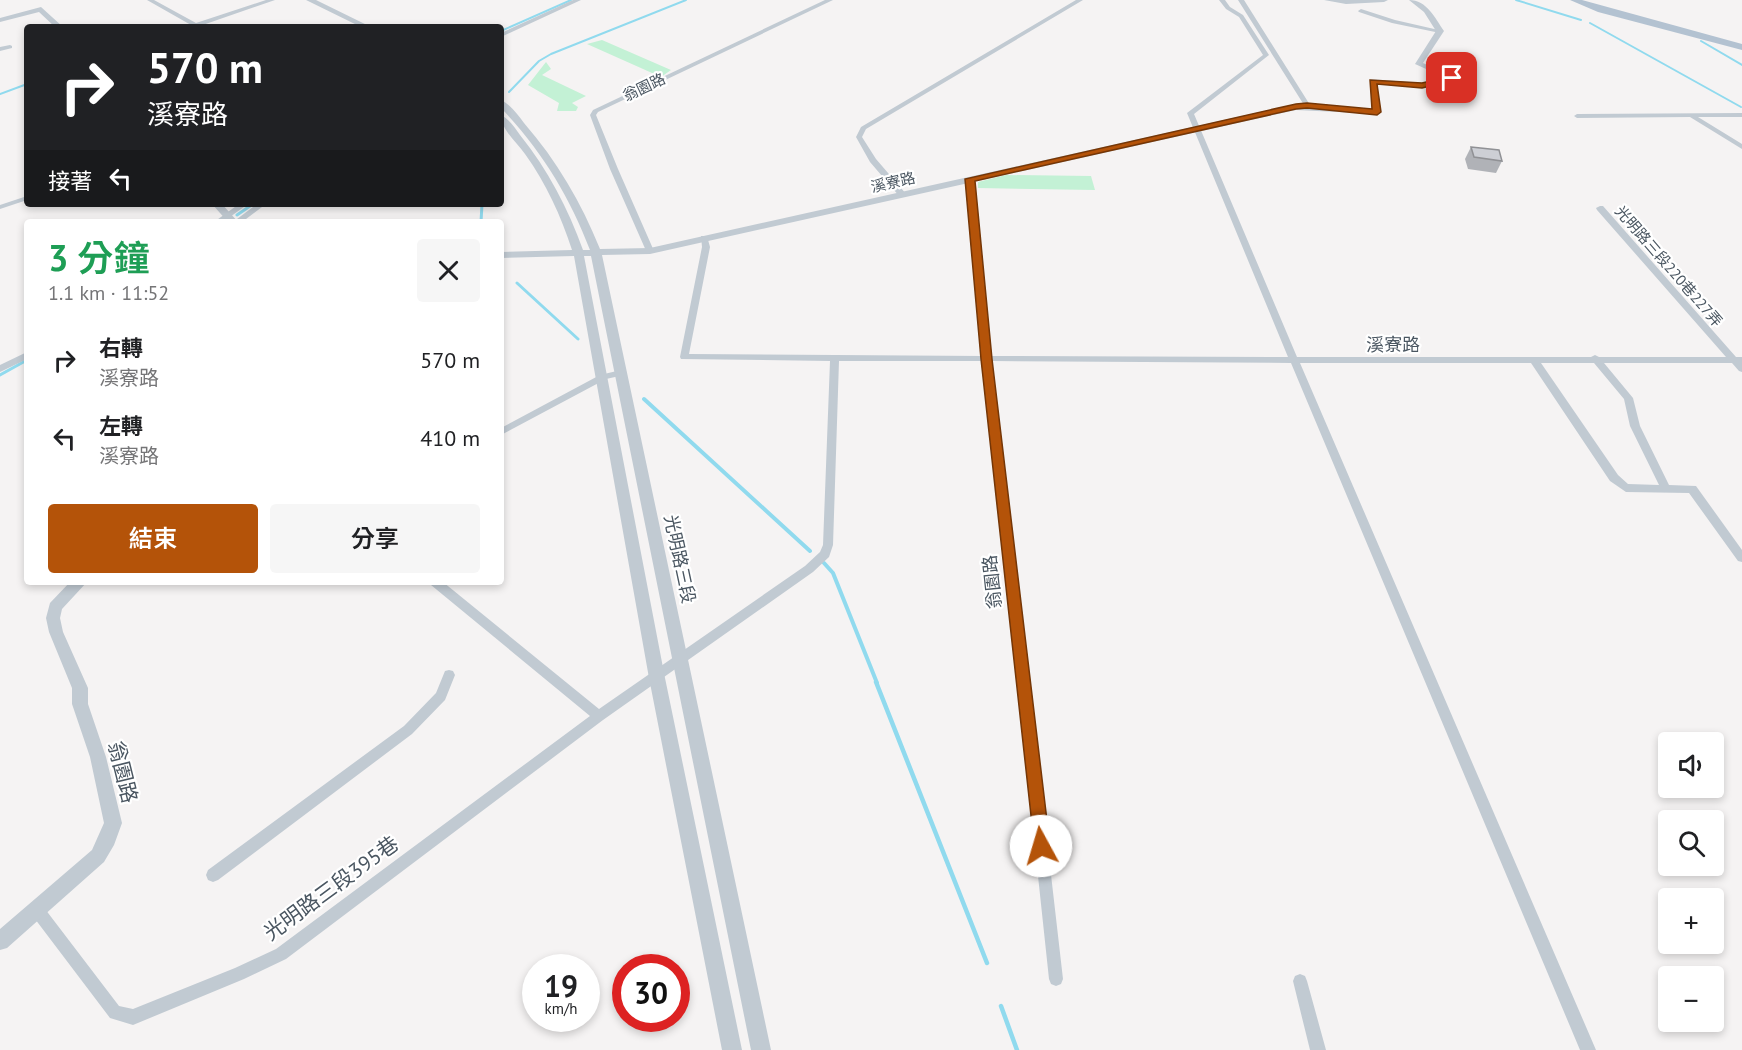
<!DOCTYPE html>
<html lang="zh-TW">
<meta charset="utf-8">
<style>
body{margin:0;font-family:"PT Sans","Noto Sans TC",sans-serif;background:#f6f6f6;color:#202124;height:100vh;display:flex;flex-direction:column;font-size:22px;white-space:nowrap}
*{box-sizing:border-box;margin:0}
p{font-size:20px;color:#757577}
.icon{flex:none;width:33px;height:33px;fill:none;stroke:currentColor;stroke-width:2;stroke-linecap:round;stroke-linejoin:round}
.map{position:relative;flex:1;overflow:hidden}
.details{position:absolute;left:24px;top:219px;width:480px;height:366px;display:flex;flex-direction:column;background:#fff;border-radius:6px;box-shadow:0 3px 9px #0003}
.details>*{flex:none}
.guide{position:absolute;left:24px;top:24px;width:480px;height:183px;border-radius:6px;box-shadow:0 3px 9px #0003;background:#202124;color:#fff;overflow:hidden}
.fabs{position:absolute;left:1658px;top:732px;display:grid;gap:12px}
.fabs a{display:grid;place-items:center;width:66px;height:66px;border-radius:6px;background:#fff;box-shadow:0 3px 9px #0003;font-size:30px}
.speed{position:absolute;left:522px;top:954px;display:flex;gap:12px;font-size:30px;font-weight:700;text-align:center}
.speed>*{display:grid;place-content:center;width:78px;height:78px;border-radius:50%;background:#fff;box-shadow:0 3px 9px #0003;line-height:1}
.speed small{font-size:15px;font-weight:400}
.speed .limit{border:9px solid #d22;background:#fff;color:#111}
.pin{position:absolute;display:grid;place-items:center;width:51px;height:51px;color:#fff;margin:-26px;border-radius:12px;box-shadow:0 3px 9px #0006}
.me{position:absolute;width:66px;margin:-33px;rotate:354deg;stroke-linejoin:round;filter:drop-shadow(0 0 4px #0008)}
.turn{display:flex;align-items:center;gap:21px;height:126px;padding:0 24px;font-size:27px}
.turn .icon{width:78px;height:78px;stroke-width:2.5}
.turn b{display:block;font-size:42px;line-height:51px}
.then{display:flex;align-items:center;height:57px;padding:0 24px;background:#0003;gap:12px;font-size:22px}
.round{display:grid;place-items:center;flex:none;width:63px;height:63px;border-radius:6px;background:#f6f6f6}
.headline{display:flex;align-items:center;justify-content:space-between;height:102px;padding:0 24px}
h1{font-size:36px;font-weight:600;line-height:45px;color:#1e9e55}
.action{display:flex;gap:12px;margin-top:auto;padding:12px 24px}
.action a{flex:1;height:69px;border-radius:6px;background:#b45309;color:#fff;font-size:24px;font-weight:600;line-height:69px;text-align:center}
.action a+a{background:#f6f6f6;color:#202124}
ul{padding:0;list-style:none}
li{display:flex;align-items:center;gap:18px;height:78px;padding:0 24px}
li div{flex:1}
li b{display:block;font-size:22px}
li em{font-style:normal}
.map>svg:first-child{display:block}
.green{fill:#c3f1d5}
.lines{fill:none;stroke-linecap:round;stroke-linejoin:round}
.stream-far3{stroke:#90daee;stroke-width:2}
.stream-far2{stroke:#90daee;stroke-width:3}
.stream-far1{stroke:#90daee;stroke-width:4}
.stream{stroke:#90daee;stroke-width:4.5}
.minor{fill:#c1cad2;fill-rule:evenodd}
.tertiary{fill:#c1cad2;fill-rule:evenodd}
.primary{fill:#b3c2d1;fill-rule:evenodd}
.wall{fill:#b0b2b7}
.building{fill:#cdcfd5;stroke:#909195;stroke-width:1.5}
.route{fill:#b45309;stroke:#753606;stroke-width:1.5}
.labels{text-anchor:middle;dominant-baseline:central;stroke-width:4.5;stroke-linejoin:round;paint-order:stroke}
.far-street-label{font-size:15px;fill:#4a5661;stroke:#fff}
.street-label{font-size:18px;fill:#4a5661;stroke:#fff}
.near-street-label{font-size:21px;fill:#4a5661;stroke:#fff}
</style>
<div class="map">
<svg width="1742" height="1050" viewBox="0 0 1742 1050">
<rect width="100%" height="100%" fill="#f5f3f3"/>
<!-- green -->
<path class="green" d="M 602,40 L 671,70 L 661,77 L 587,44 Z
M 546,62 L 551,69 L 542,75 L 586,96 L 572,103 L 578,107 L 576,111 L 557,111 L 559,103 L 528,85 Z
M 1006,175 L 1091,176 L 1095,190 L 978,188 L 978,182 Z"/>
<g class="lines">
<!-- stream-far3 -->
<path class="stream-far3" d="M 1516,0 L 1581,20
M 1590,23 L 1741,107
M 501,31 L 571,0
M 1701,41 L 1742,65
M 509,92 L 539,61 L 551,54 L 686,0
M 0,94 L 27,84"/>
<!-- stream-far2 -->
<path class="stream-far2" d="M 237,215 L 253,204
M 481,222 L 482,204
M 517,283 L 578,339
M 0,375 L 27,360"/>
<!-- stream-far1 -->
<path class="stream-far1" d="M 644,399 L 810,551
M 824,563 L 833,573 L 877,683"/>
<!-- stream -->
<path class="stream" d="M 876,682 L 987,963
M 1001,1006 L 1017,1050"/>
<!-- minor -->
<path class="minor" d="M 147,0 L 154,0 L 196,23 L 266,0 L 275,0 L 197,27 L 188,27 L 191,25 Z
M 573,0 L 581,0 L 501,37 L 501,33 Z
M 825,0 L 833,0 L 598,112 L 596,115 L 618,169 L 654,251 L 653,253 L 647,253 L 610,169 L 590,115 L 593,110 Z
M 1076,0 L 1083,0 L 866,129 L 862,137 L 876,159 L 907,195 L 900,197 L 870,162 L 856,137 L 861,127 Z
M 1219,0 L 1225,0 L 1230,7 L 1243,15 L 1269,55 L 1194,114 L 1297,357 L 1591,357 L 1595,355 L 1599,357 L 1726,357 L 1597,210 L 1596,208 L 1600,206 L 1603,206 L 1736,357 L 1742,357 L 1742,372 L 1739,371 L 1732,363 L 1604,363 L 1633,398 L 1640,426 L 1669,485 L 1696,486 L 1742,550 L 1742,562 L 1738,561 L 1689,493 L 1626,492 L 1610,481 L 1531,363 L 1300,363 L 1596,1050 L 1580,1050 L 1291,363 L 992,361 L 1063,979 L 1061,984 L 1056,986 L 1051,984 L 1049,979 L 983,361 L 839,361 L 833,545 L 829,557 L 813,572 L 603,720 L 286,959 L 244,979 L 133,1025 L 110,1018 L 32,915 L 30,910 L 32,905 L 37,903 L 42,905 L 119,1006 L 133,1009 L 235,968 L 276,949 L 590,716 L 431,585 L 429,582 L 443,582 L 599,709 L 805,566 L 820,552 L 823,545 L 830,361 L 681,359 L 680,357 L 702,247 L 701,236 L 707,236 L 710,247 L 689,354 L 982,356 L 966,179 L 970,177 L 974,179 L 991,356 L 1288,357 L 1187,113 L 1263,55 L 1239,17 L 1226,9 ZM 1541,363 L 1594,363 L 1624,399 L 1630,426 L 1659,485 L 1628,484 L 1618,475 Z
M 1238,0 L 1244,0 L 1310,105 L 1309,106 L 1304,105 Z
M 1361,9 L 1395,20 L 1443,31 L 1440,33 L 1392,23 L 1359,12 L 1358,11 Z
M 10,45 L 12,46 L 12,48 L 0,51 L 0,47 Z
M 1742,113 L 1742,117 L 1698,117 L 1742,144 L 1742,149 L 1690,117 L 1577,118 L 1574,116 L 1577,114 Z
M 27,196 L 27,200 L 0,209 L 0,205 Z
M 239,204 L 248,204 L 223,222 L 214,222 Z
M 257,204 L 266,204 L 242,222 L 233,222 Z
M 27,352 L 27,359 L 0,372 L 0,365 Z
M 621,370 L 624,371 L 626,373 L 624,375 L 606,379 L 501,435 L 501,428 L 600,375 Z
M 449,670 L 453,671 L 455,675 L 445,700 L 412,734 L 218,880 L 213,882 L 208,880 L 206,875 L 208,870 L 404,726 L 436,693 L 445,671 Z
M 1300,974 L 1305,976 L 1307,981 L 1326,1050 L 1310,1050 L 1293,981 L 1295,976 Z"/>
<!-- tertiary -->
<path class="tertiary" d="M 306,0 L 316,0 L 371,27 L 361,27 Z
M 1324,0 L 1388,0 L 1384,2 L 1346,4 Z
M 1409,0 C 1427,0 1435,18 1444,31 L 1423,63 L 1456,78 L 1422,87 L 1377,84 L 1380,114 L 1296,110 L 650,254 L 602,255 L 771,1050 L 751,1050 L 591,256 L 584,256 L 665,678 L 742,1050 L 722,1050 L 649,678 L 574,256 L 501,258 L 501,252 L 572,250 C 561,216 546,183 525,154 C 517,142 501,130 501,115 C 509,119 515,128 520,135 C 548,170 568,208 583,250 L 590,250 C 569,195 541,150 501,108 L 501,100 C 510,104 518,115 524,123 C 557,161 581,202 600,249 L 650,248 L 1296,104 L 1372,109 L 1370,79 L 1422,83 L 1444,77 L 1415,64 L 1436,31 L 1424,12 Z
M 41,7 L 63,27 L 55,27 L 39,12 L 0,22 L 0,18 Z
M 212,204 L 222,204 L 238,222 L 228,222 Z
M 70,582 L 87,582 L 62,609 L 60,618 L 63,632 L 88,688 L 88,704 L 106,757 L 122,823 L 114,845 L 104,862 L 7,948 L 0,950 L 0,929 L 92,850 L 104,823 L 90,757 L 72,704 L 72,688 L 49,632 L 46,618 L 50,603 Z"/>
<!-- primary -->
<path class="primary" d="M 1570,0 L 1582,0 L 1742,44 L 1742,50 L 1598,12 Z"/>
</g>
<!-- wall -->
<path class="wall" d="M 1471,147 L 1502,161 L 1496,173 L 1468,169 L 1465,159 Z"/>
<!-- building -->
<path class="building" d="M 1471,147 L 1499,150 L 1502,161 L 1474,157 Z"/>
<!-- route -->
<path class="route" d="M 1452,76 L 1455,80 L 1422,88 L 1377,84 L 1381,112 L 1377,115 L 1307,108 L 1296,109 L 975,181 L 992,359 L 1050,846 L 1048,852 L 1041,855 L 1035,852 L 981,359 L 965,179 L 1296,104 L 1307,103 L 1372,109 L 1370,80 L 1422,83 Z"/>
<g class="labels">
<!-- far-street labels -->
<g class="far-street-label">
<text transform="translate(644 87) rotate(-25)">翁園路</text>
<text transform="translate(893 182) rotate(-13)">溪寮路</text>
<text transform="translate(1669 266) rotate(49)">光明路三段220巷227弄</text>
</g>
<!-- street labels -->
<g class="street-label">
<text x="1393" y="344">溪寮路</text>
<text transform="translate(680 559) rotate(78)">光明路三段</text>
<text transform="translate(992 582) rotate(-96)">翁園路</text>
</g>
<!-- near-street labels -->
<g class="near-street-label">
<text transform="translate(123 772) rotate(76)">翁園路</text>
<text transform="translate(331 888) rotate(-36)">光明路三段395巷</text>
</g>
</g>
</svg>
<div class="fabs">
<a><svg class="icon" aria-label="sound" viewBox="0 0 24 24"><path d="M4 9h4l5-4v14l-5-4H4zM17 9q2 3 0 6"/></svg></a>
<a><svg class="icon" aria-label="search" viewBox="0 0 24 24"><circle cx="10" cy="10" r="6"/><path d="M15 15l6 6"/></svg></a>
<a>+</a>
<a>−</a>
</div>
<div class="speed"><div>19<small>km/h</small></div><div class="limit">30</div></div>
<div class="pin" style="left:1452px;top:78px;background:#d93025"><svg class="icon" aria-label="arrive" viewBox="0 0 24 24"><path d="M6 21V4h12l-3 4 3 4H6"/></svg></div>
<svg class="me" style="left:1041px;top:846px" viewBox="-20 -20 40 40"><circle r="19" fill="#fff"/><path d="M0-13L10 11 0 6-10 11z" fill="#b45309"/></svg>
<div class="guide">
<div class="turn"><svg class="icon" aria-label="right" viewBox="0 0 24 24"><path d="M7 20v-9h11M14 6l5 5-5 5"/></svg><div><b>570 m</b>溪寮路</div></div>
<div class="then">接著<svg class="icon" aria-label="left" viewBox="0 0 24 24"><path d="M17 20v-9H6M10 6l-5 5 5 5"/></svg></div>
</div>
<section class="details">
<div class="headline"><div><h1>3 分鐘</h1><p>1.1 km · 11:52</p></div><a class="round"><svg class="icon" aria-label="close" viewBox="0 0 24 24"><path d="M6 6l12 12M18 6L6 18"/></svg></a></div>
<ul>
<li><svg class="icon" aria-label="right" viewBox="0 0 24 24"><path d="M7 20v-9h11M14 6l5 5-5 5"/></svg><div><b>右轉</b><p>溪寮路</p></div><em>570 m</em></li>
<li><svg class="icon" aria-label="left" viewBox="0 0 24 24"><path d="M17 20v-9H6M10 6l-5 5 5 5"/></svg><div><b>左轉</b><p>溪寮路</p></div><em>410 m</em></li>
</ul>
<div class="action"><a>結束</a><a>分享</a></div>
</section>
</div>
